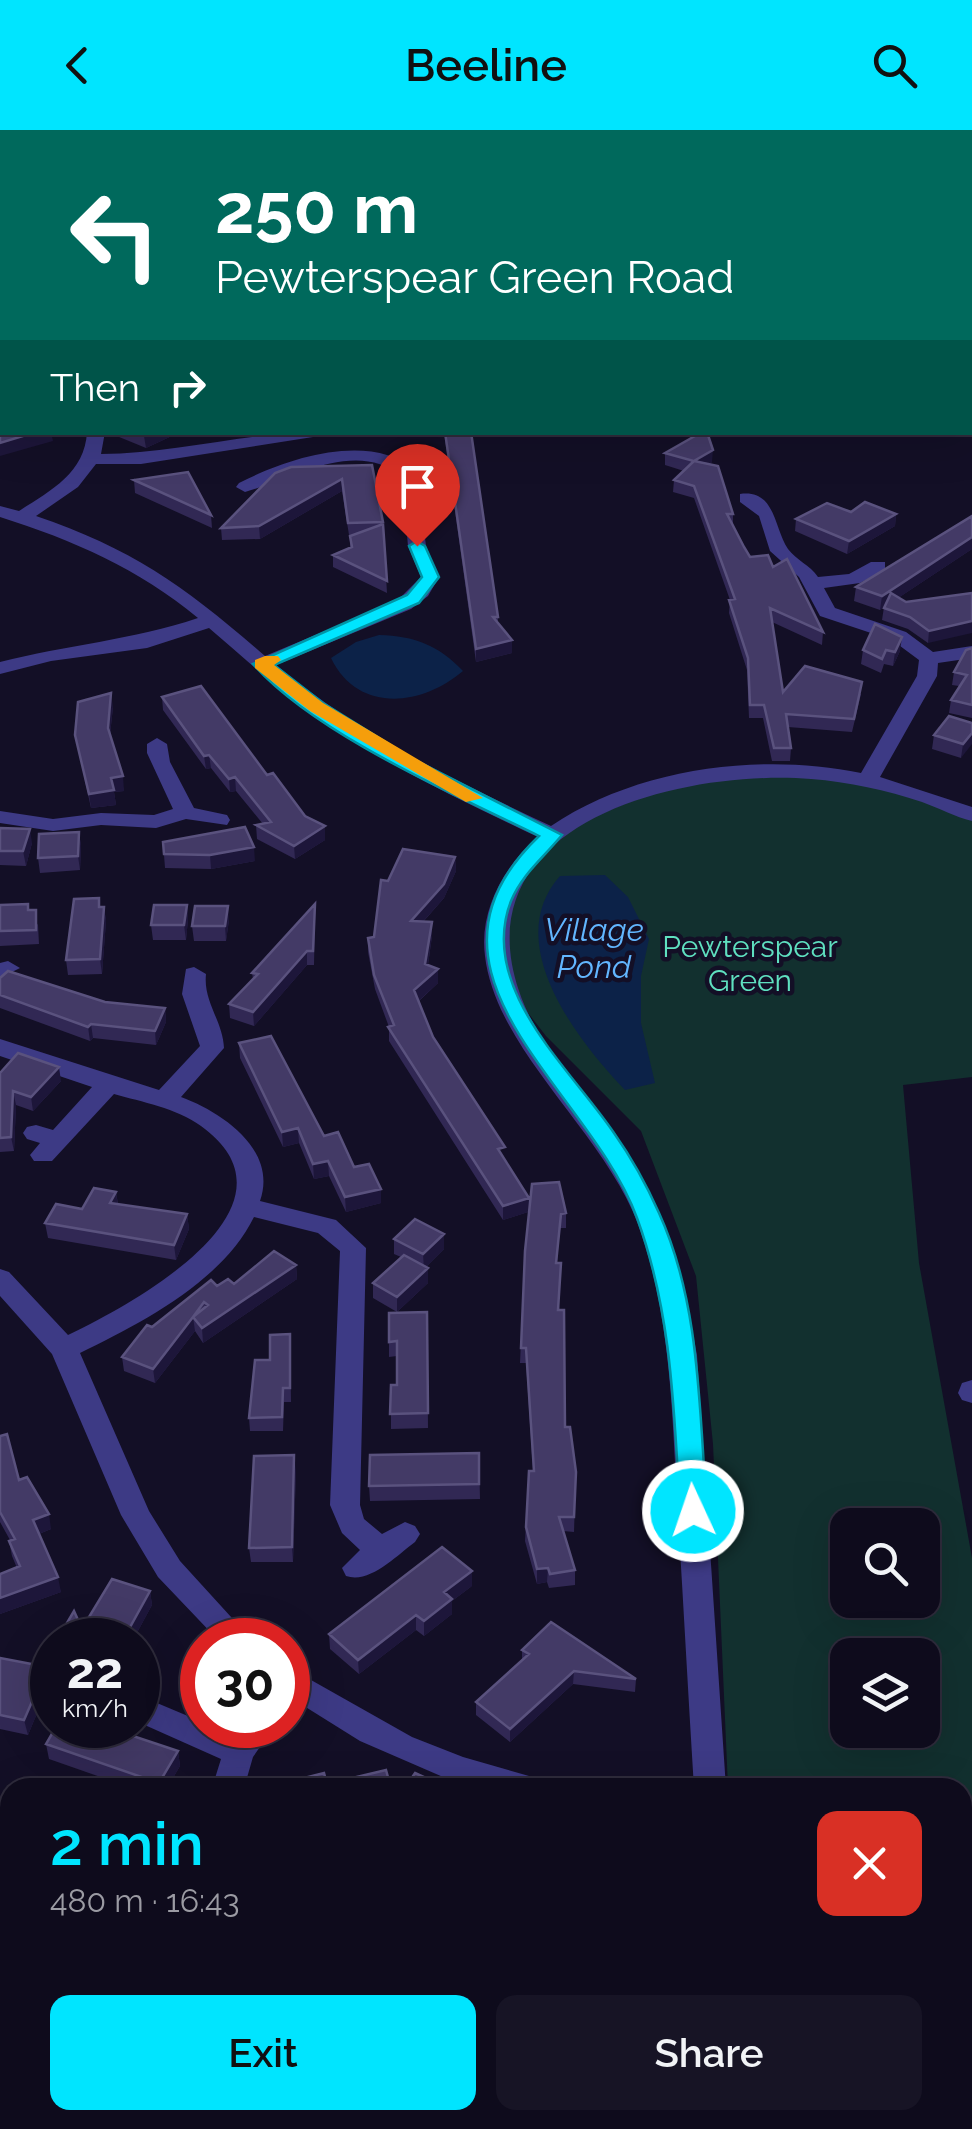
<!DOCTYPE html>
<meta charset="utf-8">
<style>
body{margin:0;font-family:Raleway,sans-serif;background:#171425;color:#f1f3f6;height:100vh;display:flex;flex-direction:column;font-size:38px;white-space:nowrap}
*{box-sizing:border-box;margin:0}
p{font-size:32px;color:#9b9ba3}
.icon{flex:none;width:55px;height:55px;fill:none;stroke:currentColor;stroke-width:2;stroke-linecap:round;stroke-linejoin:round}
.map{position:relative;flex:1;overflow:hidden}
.sheet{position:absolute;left:0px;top:1648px;width:972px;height:352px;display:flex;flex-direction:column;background:#0e0b1c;border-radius:30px 30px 0 0;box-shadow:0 10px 40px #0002,0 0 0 2px #2e2b3b}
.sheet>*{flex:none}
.guide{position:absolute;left:0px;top:0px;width:972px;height:305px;box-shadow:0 10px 40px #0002,0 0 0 2px #2e2b3b;background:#00695c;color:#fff;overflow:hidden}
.controls{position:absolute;left:830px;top:1378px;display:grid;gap:20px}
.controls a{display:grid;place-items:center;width:110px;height:110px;border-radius:20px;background:#0e0b1c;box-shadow:0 10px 40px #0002,0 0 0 2px #2e2b3b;font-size:50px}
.speed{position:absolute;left:30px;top:1488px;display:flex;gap:20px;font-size:50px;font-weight:700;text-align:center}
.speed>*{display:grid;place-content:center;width:130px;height:130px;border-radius:50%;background:#0e0b1c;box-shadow:0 10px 40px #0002,0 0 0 2px #2e2b3b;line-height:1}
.speed small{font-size:25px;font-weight:400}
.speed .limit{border:15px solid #d22;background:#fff;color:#111}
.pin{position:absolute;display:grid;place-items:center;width:85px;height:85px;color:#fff;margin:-102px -42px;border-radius:50% 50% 50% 0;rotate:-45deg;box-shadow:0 0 10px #0007}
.pin .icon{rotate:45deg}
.me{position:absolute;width:110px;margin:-55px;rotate:357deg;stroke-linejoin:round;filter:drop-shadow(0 0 8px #0008)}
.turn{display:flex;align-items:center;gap:35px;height:210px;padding:0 50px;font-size:45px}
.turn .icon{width:130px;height:130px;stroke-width:2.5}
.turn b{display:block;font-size:70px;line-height:85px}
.then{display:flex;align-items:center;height:95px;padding:0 50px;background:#0003;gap:20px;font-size:38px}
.round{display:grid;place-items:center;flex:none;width:105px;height:105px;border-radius:20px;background:#171425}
.overview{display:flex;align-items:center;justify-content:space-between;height:170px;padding:0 50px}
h1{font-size:60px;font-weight:600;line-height:75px;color:#00e5ff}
.action{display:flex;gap:20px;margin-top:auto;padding:20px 50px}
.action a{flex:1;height:115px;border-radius:20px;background:#00e5ff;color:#111;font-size:40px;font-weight:600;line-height:115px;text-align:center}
.action a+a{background:#171425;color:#f1f3f6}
header{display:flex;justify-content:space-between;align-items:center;height:130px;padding:0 50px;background:#00e5ff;color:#111;font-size:45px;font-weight:600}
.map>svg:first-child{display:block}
.green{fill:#12302f;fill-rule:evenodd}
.water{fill:#0c2248}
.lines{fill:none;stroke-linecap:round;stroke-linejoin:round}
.minor{fill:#3d3a85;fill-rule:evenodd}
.wall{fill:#312854}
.shaded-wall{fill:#1d163a}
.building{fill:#433a66;stroke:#5a527e;stroke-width:2.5;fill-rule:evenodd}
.route{fill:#00e5ff;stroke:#0095a6;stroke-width:2.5}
.slow{fill:#f59e0b}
.labels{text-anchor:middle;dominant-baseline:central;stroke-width:9;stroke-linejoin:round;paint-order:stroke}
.park-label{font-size:30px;fill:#5fe0c0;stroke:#130f26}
.water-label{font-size:32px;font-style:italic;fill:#62b6ff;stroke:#130f26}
</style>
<header><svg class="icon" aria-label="back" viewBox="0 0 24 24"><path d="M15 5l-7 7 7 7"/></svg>Beeline<svg class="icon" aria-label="search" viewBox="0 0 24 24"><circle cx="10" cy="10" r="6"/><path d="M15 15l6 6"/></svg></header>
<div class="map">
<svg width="972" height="1999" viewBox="0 0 972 1999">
<rect width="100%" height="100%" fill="#130f26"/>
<!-- green -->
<path class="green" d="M 854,643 L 972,685 L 972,947 L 903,955 L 919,1133 L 972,1428 L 972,1999 L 745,1999 L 744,1990 L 962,1990 L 962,1658 L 728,1657 L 713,1314 L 696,1146 L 641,1001 L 546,906 L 507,856 L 500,831 L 518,743 L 551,704 L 691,647 ZM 848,1395 L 922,1395 L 922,1470 L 848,1470 ZM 848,1525 L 922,1525 L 922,1600 L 848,1600 Z"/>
<!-- water -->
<path class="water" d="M 379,505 C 415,506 438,515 463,541 C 422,576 358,584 331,528 L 356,512 Z
M 605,745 L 628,767 L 649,809 L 641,846 L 641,893 L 655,953 L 625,960 C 576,909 501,812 560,746 Z"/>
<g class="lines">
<!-- minor -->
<path class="minor" d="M 2,170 L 2,180 L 0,181 L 0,171 Z
M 87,302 L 105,302 L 101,324 C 175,324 247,302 321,302 L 313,307 L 141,334 L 96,334 L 78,357 L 36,386 C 134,419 188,459 265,526 L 397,471 L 421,447 L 408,416 L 402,347 C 357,308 292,349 245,362 L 236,357 L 239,353 C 288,328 370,301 417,341 L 426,416 L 439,447 L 428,466 L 411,479 L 276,535 C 358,604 455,651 551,696 C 637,638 760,622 861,643 L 917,546 L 919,530 L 892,510 L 820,486 L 799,447 L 770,421 L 759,386 L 740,372 L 740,364 C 776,359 774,399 788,419 C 796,430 810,435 818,447 L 849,444 L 871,432 L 885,432 L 885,440 L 860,453 L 824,458 L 835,478 L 906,502 L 933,522 L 972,516 L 972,528 L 938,533 L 937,546 L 880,647 L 972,677 L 972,691 C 955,687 939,678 922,672 C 886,660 849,652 811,649 C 686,639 461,690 519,861 C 538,918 587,963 620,1012 C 664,1077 683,1149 697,1225 L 726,1658 L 694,1658 C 688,1562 683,1466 677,1370 C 672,1276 670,1183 638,1094 C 604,1002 496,920 485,826 C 479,781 504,735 538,707 C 460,670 380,632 309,582 C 274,556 242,526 209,498 L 147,518 L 51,531 L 0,544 L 0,532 C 66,515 133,510 198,488 C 139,439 73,410 0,387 L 0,376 L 19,381 C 50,361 85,343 87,302 Z
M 157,608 L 167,614 L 170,632 L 194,678 L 227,685 L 230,690 L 227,695 L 186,689 L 156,698 L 101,695 L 53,701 L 0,693 L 0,681 L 53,689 L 101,683 L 154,685 L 173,679 L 147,623 L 147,614 Z
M 8,831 L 20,838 L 0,848 L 0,833 Z
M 194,837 L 206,844 C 203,872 223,891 224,918 L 181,967 C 222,982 278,1020 260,1071 L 336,1090 L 366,1118 L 360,1375 L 364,1389 L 382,1404 L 405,1392 L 415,1396 L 420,1404 L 415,1412 C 396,1426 370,1454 346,1446 L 342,1438 L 360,1420 L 342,1403 L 330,1375 L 340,1121 L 318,1103 L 254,1087 C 222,1152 141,1193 80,1223 L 149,1381 L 180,1431 L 252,1510 L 218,1510 L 158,1447 L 121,1385 L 52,1224 L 0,1166 L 0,1139 L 9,1142 L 68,1205 C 135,1173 312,1076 201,996 C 176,978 142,972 114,964 L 52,1031 L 34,1031 L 30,1025 L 40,1013 L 27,1009 L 23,1003 L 27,997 L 36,995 L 53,1000 L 92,957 L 0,926 L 0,909 L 159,960 L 200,916 L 182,864 L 186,839 Z
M 972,1250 L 972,1273 L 962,1270 L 958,1263 L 962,1253 Z
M 288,1537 L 412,1607 L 463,1627 L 536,1648 L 541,1658 L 471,1658 L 450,1650 L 360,1611 L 288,1566 Z
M 138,1565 L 233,1605 L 241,1595 L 275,1595 L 253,1627 L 244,1658 L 212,1658 L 221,1629 L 138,1592 Z
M 0,1860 L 10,1863 L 10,1895 L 0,1892 Z
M 190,1990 L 237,1990 L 233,1999 L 186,1999 Z
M 718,1990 L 754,1990 L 754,1999 L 718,1999 Z"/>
</g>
<!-- wall -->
<path class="wall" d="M 205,0 L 244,0 L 238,2 L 205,2 Z
M 107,302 L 190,302 L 176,304 L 146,318 Z
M 444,302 L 498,487 L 498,494 L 512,523 L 476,532 Z
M 665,323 L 712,332 L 709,334 L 733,384 L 733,395 L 744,417 L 750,427 L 773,437 L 823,502 L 822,515 L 772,492 L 783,562 L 861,564 L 852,602 L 788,597 L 791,618 L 790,631 L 772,631 L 763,588 L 749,588 L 747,540 L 729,483 L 730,470 L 694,368 L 673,362 L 674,350 L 684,341 L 665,335 Z
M 372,335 L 383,394 L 387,463 L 333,437 L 333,425 L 350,418 L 350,406 L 352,405 L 349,405 L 342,361 L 260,409 L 222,410 L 221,398 Z
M 134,350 L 211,385 L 212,398 L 135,363 Z
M 851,382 L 896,384 L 895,396 L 847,424 L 795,401 L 796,389 Z
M 972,386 L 972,419 L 898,468 L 906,472 L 972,463 L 928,513 L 908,499 L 882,490 L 884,477 L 880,480 L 854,471 L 856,457 Z
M 972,518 L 972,588 L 949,583 L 951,570 L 959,556 L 952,555 L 954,542 Z
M 863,520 L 900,521 L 893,536 L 884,534 L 881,543 L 861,534 Z
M 162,567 L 267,645 L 305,686 L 325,696 L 325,710 L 295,729 L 257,709 L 256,695 L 263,694 L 236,661 L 230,662 L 211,638 L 206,639 L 163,580 Z
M 113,577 L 110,605 L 124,661 L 114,662 L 116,675 L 91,678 L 75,605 Z
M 972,593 L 961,628 L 932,619 L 934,605 Z
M 0,698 L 32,713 L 26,736 L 0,735 Z
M 79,702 L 81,716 L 80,740 L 40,743 L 38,728 Z
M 163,712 L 255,731 L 211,739 L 165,738 Z
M 455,727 L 456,741 L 444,768 L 423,792 L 432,806 L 428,835 L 438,853 L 419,871 L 433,907 L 504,1030 L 529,1068 L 528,1082 L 503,1090 L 389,911 L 389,897 L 375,859 L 368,822 L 368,808 L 374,807 Z
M 99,768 L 100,777 L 104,777 L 106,791 L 102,844 L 68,845 L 66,830 Z
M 0,775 L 29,780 L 38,795 L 39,814 L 0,816 Z
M 187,775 L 188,789 L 186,810 L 153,810 L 151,795 Z
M 315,788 L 314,835 L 307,835 L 254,896 L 230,888 L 229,874 L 253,849 L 252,843 Z
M 229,790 L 226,811 L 194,811 L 192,796 Z
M 0,848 L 105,872 L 165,878 L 166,892 L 156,915 L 93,908 L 90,911 L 0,878 Z
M 239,913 L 354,1037 L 381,1073 L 346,1082 L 329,1046 L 314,1049 L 299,1013 L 283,1017 L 240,928 Z
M 0,943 L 61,951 L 33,981 L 16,975 L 14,1021 L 0,1022 Z
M 532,1054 L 566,1083 L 566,1098 L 560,1098 L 557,1133 L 565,1297 L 576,1342 L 574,1402 L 563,1401 L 575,1440 L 575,1455 L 549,1458 L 547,1452 L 537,1454 L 525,1411 L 529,1341 L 533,1341 L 526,1233 L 520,1233 L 525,1121 Z
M 116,1062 L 118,1074 L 187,1084 L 189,1099 L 176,1130 L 48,1108 L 45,1093 L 82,1079 Z
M 444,1104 L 444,1119 L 426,1137 L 428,1153 L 397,1182 L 373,1168 L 373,1153 L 401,1127 L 394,1124 L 394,1109 Z
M 296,1135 L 297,1149 L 203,1213 L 195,1201 L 155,1253 L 124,1241 L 122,1227 L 152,1197 L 217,1156 L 234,1154 Z
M 427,1182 L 428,1298 L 391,1299 L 391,1255 L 397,1255 L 397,1226 L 389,1227 L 389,1212 Z
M 290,1204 L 291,1272 L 284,1272 L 283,1301 L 250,1301 L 249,1288 L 270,1230 Z
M 0,1306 L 19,1350 L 51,1399 L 39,1404 L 61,1462 L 0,1484 L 0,1444 L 17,1438 L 12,1426 L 9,1411 L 10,1410 L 0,1392 Z
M 479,1323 L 480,1369 L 370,1371 L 369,1356 Z
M 296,1340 L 293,1432 L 251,1432 L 249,1418 Z
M 472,1456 L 452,1471 L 452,1484 L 424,1506 L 416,1500 L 359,1544 L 330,1519 L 329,1504 Z
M 150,1461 L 152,1475 L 133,1510 L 120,1510 L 92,1501 L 89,1487 Z
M 522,1520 L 636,1549 L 635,1562 L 573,1554 L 510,1612 L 476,1585 L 476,1572 L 522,1530 Z
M 0,1528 L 50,1552 L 28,1605 L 0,1599 Z
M 46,1614 L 178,1621 L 180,1636 L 167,1658 L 132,1658 L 49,1629 Z
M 10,1689 L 10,1760 L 0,1755 L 0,1695 L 4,1698 Z"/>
<!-- shaded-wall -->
<path class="shaded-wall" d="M 224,0 L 244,0 L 238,2 L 224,2 Z
M 36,302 L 51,302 L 53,311 L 0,326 L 0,313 Z
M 151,302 L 190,302 L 176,304 L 146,318 L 144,306 Z
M 713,320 L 712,332 L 693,343 L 694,331 Z
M 342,349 L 342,361 L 260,409 L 259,396 Z
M 896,384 L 895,396 L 847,424 L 849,411 Z
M 972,407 L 972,419 L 880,480 L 882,466 Z
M 972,491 L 972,503 L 928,513 L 929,501 Z
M 902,507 L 900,521 L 893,536 L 895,522 Z
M 512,510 L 512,523 L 476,532 L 476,519 Z
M 111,563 L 113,577 L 109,612 L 108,598 Z
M 972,603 L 972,614 L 961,628 L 963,614 Z
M 209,625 L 211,638 L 206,639 L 204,626 Z
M 123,646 L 124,661 L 114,662 L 116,675 L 91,678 L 89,664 L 111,648 Z
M 235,647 L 236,661 L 230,662 L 229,649 Z
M 325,696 L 325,710 L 295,729 L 294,716 Z
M 30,699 L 32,713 L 26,736 L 23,721 Z
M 79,702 L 81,716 L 80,740 L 78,726 Z
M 254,717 L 255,731 L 211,739 L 210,725 Z
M 455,727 L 456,741 L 444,768 L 411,805 L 411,791 Z
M 187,775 L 188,789 L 186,810 L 184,795 Z
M 228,776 L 229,790 L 226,811 L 225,796 Z
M 104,777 L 106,791 L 102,844 L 100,829 Z
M 432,792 L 432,806 L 426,848 L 425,834 Z
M 307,821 L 307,835 L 254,896 L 253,882 Z
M 438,839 L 438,853 L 415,874 L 414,860 Z
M 165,878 L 166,892 L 156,915 L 155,901 Z
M 91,894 L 93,908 L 90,911 L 88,897 Z
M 59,937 L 61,951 L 33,981 L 31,967 Z
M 13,961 L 16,975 L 14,1021 L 11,1007 Z
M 298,998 L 299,1013 L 283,1017 L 282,1002 Z
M 328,1031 L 329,1046 L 314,1049 L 313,1034 Z
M 381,1059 L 381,1073 L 346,1082 L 345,1067 Z
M 116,1062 L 118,1077 L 110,1073 Z
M 529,1068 L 528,1082 L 503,1090 L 503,1076 Z
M 187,1084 L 189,1099 L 176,1130 L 174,1115 Z
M 444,1104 L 444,1119 L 424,1139 L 423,1124 Z
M 296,1135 L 297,1149 L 203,1213 L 202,1198 Z
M 428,1138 L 428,1153 L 397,1182 L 397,1167 Z
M 193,1187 L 195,1201 L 155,1253 L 153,1239 Z
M 294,1325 L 296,1340 L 293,1432 L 292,1417 Z
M 49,1384 L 51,1399 L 36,1405 L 33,1390 Z
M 548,1438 L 547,1452 L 537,1454 L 537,1439 Z
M 472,1441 L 472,1456 L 452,1471 L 452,1484 L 424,1506 L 424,1491 L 444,1462 Z
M 58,1447 L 61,1462 L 0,1484 L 0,1468 Z
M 150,1461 L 152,1475 L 133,1510 L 131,1510 L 129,1499 Z
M 416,1485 L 416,1500 L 359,1544 L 358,1530 Z
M 47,1537 L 50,1552 L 28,1605 L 24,1590 Z
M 574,1541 L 573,1554 L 510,1612 L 510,1599 Z
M 178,1621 L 180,1636 L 167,1658 L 160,1658 L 159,1653 Z
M 10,1943 L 10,1957 L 0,1960 L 0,1945 Z"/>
<!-- building -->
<path class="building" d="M 0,253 L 2,255 L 2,302 L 36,302 L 0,313 Z
M 445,302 L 471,302 L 498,487 L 493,487 L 512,510 L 476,519 Z
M 702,302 L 707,302 L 713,320 L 694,331 L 718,336 L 733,384 L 727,384 L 744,417 L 750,427 L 768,425 L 773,437 L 787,429 L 823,502 L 770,478 L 783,562 L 805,536 L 862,552 L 854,589 L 786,584 L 791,618 L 774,618 L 764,575 L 750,575 L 748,528 L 729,470 L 735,469 L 694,356 L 674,350 L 694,331 L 665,323 Z
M 372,335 L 383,392 L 348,393 L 342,349 L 259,396 L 221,398 L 275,343 L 291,337 Z
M 188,342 L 211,385 L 134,350 Z
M 865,372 L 896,384 L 849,411 L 796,389 L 827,373 L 851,382 Z
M 972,386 L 972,407 L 882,466 L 856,457 Z
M 383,394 L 387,451 L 333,425 L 352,417 L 350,406 Z
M 891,463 L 906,472 L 972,463 L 972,491 L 929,501 L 910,487 L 884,478 Z
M 875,494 L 902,507 L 895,522 L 886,520 L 882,529 L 863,520 Z
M 972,518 L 972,575 L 951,570 L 967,545 L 954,542 L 966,520 Z
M 201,556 L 267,645 L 273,643 L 305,686 L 325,696 L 294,716 L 256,695 L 271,692 L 235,647 L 229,649 L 209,625 L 204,626 L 162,567 Z
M 111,563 L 108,598 L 123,646 L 111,648 L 114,660 L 89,664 L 75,605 L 78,572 Z
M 949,586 L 972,593 L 972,603 L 963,614 L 934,605 Z
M 245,697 L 254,717 L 210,725 L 164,724 L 163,712 Z
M 0,698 L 30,699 L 23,721 L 0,721 Z
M 79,702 L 78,726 L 38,728 L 39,704 Z
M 403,719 L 455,727 L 444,754 L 411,791 L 432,792 L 425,834 L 438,839 L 414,860 L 433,907 L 505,1017 L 498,1019 L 529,1068 L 503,1076 L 388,897 L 394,895 L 374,845 L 368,808 L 374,807 L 381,750 L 388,751 Z
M 99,768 L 99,777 L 104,777 L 100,829 L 66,830 L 74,769 Z
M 28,774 L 28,780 L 36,780 L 36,800 L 0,801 L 0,775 Z
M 315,774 L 313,821 L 307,821 L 253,882 L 229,874 L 258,844 L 252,843 Z
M 154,775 L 187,775 L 184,795 L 151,795 Z
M 195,776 L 228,776 L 225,796 L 192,796 Z
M 8,841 L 105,872 L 165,878 L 155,901 L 91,894 L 88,897 L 0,865 L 0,848 Z
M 271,906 L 324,1006 L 338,1002 L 354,1037 L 369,1034 L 381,1059 L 345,1067 L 328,1031 L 313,1034 L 298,998 L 282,1002 L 239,913 Z
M 18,923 L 59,937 L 31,967 L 13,961 L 11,1007 L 0,1008 L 0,943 Z
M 559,1052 L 566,1083 L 561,1084 L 556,1133 L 561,1133 L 558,1180 L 564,1180 L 565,1297 L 570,1297 L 576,1342 L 574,1387 L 559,1387 L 575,1440 L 550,1444 L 548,1438 L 537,1439 L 526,1397 L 529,1341 L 534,1341 L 526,1218 L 521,1218 L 525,1121 L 532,1054 Z
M 94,1058 L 116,1062 L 110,1073 L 187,1084 L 174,1115 L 45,1093 L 56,1074 L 82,1079 Z
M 415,1089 L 444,1104 L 423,1124 L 394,1109 Z
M 274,1121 L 296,1135 L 202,1198 L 193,1187 L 153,1239 L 122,1227 L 147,1195 L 152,1197 L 211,1150 L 217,1156 L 228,1149 L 234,1154 ZM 204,1172 L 208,1175 L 193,1187 Z
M 404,1125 L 428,1138 L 397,1167 L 373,1153 Z
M 427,1182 L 428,1283 L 390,1284 L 391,1255 L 397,1255 L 397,1211 L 389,1212 L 389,1183 Z
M 290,1204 L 290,1258 L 283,1258 L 282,1287 L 249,1288 L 255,1230 L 270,1230 L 270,1205 Z
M 7,1304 L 19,1350 L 27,1347 L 49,1384 L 33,1390 L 58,1447 L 0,1468 L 0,1444 L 20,1436 L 9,1411 L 15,1409 L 0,1382 L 0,1306 Z
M 479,1323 L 479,1354 L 369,1356 L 370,1325 Z
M 294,1325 L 292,1417 L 249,1418 L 254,1326 Z
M 442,1417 L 472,1441 L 444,1462 L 452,1469 L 424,1491 L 416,1485 L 358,1530 L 329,1504 Z
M 112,1449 L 150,1461 L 129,1499 L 89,1487 Z
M 74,1481 L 87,1510 L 57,1510 Z
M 551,1492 L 636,1549 L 574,1541 L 510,1599 L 476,1572 L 529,1524 L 522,1520 Z
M 0,1528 L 47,1537 L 24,1590 L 0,1585 Z
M 57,1595 L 100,1595 L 178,1621 L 159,1653 L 46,1614 Z
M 386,1640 L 391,1658 L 286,1658 L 284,1653 L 324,1643 L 327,1654 Z
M 415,1643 L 437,1653 L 435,1658 L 405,1658 Z
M 10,1689 L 10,1747 L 0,1743 L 0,1695 L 4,1698 Z
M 10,1897 L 10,1943 L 0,1945 L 0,1900 Z
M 352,1990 L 397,1990 L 397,1999 L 352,1999 Z
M 530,1990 L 578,1990 L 578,1999 L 531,1999 Z"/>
<!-- route -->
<path class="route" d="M 417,411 L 425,416 L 439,447 L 419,473 L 274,535 L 323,573 L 413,629 L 562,705 C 544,727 522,744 511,771 C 477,858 571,939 614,1003 C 631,1027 647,1056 659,1083 C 701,1175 699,1282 707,1381 L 693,1391 L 680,1381 C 674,1281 672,1183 637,1088 C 590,958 395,844 539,706 C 454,664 315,604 253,534 L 407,465 L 422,447 L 409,416 Z"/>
<!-- slow -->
<path class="slow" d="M 265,526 L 278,526 L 281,530 L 274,535 L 323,573 L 483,668 L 466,672 L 310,581 L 255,538 L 255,530 Z"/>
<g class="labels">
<!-- park labels -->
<g class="park-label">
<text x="750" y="816">Pewterspear<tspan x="750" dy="34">Green</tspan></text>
</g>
<!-- water labels -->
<g class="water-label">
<text x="594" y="799">Village<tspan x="594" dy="37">Pond</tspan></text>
</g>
</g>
</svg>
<div class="controls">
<a><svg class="icon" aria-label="search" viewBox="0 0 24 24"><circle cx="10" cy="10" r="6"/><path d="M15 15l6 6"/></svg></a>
<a><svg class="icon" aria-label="layers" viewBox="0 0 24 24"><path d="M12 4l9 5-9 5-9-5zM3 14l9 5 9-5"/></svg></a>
</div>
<div class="speed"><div>22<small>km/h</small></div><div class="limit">30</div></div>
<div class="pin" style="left:417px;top:416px;background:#d93025"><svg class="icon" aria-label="arrive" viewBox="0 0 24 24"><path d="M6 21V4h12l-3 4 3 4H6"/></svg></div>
<svg class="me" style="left:693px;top:1381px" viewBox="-20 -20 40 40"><circle r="17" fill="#00e5ff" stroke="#fff" stroke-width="3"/><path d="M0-11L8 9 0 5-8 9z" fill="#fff"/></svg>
<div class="guide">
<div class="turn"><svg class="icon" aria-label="left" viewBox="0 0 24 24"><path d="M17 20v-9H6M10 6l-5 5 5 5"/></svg><div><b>250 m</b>Pewterspear Green Road</div></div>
<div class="then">Then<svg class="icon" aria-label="right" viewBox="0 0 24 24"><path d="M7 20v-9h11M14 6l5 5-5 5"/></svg></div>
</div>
<section class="sheet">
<div class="overview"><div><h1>2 min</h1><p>480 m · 16:43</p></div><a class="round" style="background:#d93025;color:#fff"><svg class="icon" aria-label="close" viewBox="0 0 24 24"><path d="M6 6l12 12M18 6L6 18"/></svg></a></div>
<div class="action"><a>Exit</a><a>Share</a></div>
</section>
</div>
